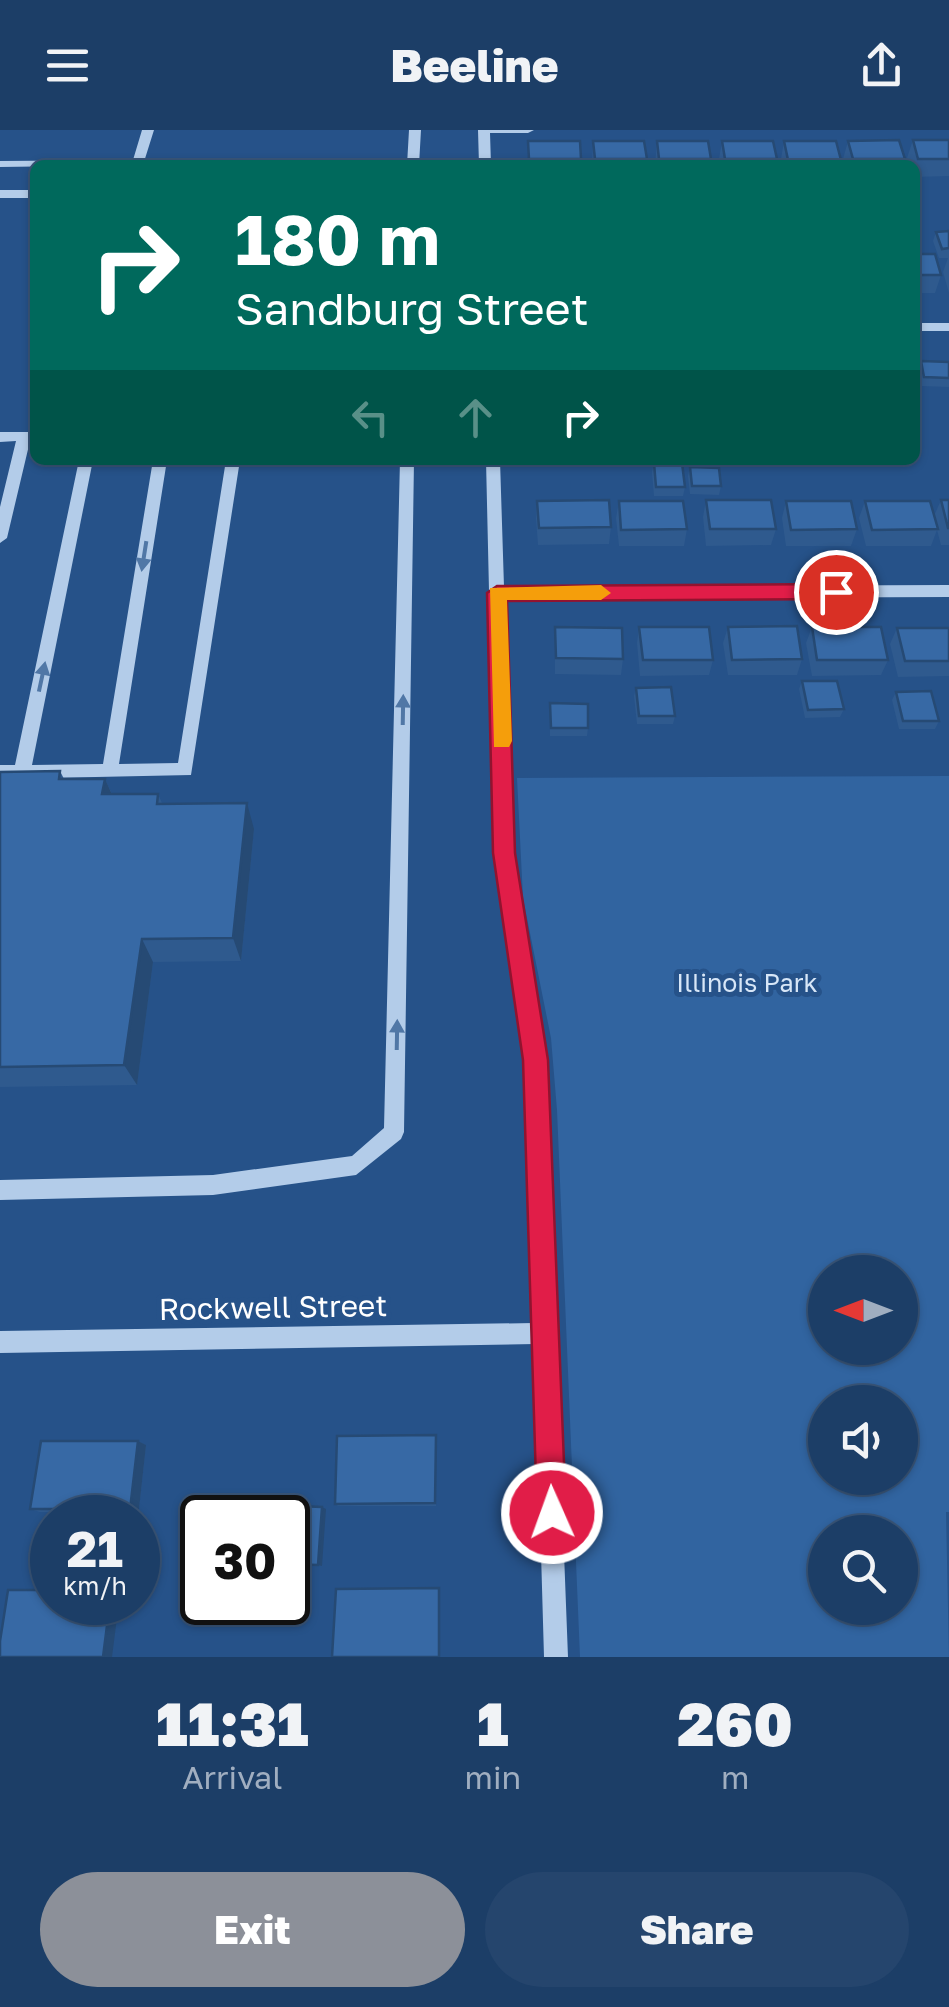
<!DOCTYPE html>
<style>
body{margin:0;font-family:"Golos Text",sans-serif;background:#25456d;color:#f1f3f6;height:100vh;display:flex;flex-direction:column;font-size:38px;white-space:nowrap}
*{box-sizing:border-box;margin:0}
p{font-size:32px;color:#a0aec0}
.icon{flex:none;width:55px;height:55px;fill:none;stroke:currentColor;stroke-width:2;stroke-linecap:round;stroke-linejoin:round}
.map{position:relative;height:1527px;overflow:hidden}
.details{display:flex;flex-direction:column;background:#1c3e67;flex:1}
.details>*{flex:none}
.banner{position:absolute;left:30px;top:30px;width:890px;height:305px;border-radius:15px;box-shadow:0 2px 8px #0004,0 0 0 2px #3a577b;background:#00695c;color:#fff;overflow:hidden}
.needle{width:65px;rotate:270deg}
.buttons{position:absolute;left:808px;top:1125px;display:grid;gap:20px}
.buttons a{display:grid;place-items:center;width:110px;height:110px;border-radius:50%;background:#1c3e67;box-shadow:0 2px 8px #0004,0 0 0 2px #3a577b;font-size:50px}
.speed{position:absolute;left:30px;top:1365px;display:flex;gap:20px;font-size:50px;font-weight:700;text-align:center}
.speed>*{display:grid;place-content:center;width:130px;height:130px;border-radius:50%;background:#1c3e67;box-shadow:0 2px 8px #0004,0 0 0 2px #3a577b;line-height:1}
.speed small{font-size:25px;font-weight:400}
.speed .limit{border:5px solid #111;border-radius:15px;background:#fff;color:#111}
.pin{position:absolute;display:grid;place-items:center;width:85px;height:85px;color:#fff;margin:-42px;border:5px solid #fff;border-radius:50%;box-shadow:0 2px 10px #0007}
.me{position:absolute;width:110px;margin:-55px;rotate:358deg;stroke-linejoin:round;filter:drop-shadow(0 0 8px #0008)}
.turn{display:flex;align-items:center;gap:35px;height:210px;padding:0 40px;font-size:45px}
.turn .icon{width:130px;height:130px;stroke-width:2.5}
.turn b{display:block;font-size:70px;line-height:85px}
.lanes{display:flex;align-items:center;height:95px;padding:0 40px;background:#0003;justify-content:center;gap:50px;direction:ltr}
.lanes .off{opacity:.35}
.eta{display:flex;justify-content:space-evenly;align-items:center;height:170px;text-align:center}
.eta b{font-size:60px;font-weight:800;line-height:70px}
.button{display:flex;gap:20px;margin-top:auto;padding:20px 40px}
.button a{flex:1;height:115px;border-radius:60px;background:#8c9099;color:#fff;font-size:40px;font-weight:800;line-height:115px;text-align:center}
.button a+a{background:#25456d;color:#f1f3f6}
header{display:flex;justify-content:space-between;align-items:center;height:130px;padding:0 40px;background:#1c3e67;font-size:45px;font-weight:800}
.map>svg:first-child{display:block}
.green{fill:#3164a0;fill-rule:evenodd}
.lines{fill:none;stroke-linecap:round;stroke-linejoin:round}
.minor{fill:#b3cce9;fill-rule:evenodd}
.wall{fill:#2f5a8e}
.shaded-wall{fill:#264a74}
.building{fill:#3769a5;stroke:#264a74;stroke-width:2.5}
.oneway{fill:#5077a6}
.route{fill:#e11d48;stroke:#92132f;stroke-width:2.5}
.slow{fill:#f59e0b}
.labels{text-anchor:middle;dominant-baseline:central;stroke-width:10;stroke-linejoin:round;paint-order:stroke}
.park-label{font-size:25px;fill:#d7e6f7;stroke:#265289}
.near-street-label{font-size:30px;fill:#fff;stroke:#265289}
</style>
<header><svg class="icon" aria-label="menu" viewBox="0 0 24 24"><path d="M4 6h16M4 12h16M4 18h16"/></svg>Beeline<svg class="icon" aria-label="share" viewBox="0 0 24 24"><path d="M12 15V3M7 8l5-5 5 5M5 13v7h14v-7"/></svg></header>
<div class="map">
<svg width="949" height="1527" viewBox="0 0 949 1527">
<rect width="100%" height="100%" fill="#265289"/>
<!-- green -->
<path class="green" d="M 949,646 L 949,1382 L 946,1382 L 949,1527 L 580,1527 L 557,980 L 551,908 L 523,768 L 517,648 ZM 825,1142 L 900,1142 L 900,1218 L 825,1218 ZM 825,1272 L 900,1272 L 900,1348 L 825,1348 ZM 825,1402 L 900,1402 L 900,1478 L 825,1478 Z"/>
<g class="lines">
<!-- minor -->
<path class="minor" d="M 142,0 L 154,0 L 143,35 L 0,37 L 0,31 L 133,30 Z
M 409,0 L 421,0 L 419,35 L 407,35 Z
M 478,0 L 534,0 L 528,3 L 490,3 L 491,35 L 479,35 Z
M 0,60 L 35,60 L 35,68 L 0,68 Z
M 915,193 L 949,193 L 949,201 L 915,201 Z
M 0,302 L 35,302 L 35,310 L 30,311 L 7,408 L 0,413 L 0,377 L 16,311 L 0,312 Z
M 79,330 L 93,330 L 32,635 L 103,634 L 153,330 L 167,330 L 119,634 L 178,633 L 226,330 L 240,330 L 191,645 L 0,649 L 0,635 L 15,635 Z
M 400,330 L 414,330 L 404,1002 L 401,1009 L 356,1045 L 213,1065 L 0,1070 L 0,1050 L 213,1045 L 352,1026 L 384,998 Z
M 486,330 L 500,330 L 504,457 L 949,455 L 949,467 L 504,469 L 513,723 L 545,929 L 568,1527 L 544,1527 L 535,1214 L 0,1223 L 0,1201 L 534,1193 L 527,929 L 495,723 Z"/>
</g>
<!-- wall -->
<path class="wall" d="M 913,10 L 949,10 L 949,46 L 915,47 L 915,35 L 909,35 L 907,28 Z
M 528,11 L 581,29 L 581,35 L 528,35 Z
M 593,11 L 647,29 L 646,35 L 592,35 Z
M 657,11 L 711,29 L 710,35 L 655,35 Z
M 722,11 L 777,29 L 776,35 L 720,35 L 719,29 Z
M 784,11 L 841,30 L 839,35 L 782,35 L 781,29 Z
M 848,11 L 905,29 L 903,35 L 845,35 L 843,29 Z
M 949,101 L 949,163 L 943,142 L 948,128 L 939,128 L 933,111 L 936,102 Z
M 915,124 L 941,145 L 935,163 L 915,163 Z
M 921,231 L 949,232 L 949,257 L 921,256 L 918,240 Z
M 654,333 L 685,357 L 683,366 L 654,366 L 652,342 Z
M 690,337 L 721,356 L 719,365 L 690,364 L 688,346 Z
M 706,370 L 776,399 L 771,415 L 706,416 L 703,387 Z
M 941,370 L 949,370 L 949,415 L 941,415 L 937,400 L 931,416 L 866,416 L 859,388 L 865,371 L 934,386 Z
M 537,371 L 611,397 L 609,414 L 538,415 L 536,388 Z
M 619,371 L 687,399 L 684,416 L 619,416 L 616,388 Z
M 786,371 L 857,399 L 851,416 L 786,416 L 782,388 Z
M 555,497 L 623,529 L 621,545 L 555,544 Z
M 639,497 L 713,530 L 709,545 L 640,546 L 637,513 Z
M 728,497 L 802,529 L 797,545 L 728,545 L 723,513 Z
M 812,497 L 888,530 L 881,545 L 812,546 L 806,513 Z
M 897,498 L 949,498 L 949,546 L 898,547 L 890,514 Z
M 802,551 L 844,579 L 840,587 L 805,588 L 799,559 Z
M 636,558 L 675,586 L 673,594 L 637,594 L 634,566 Z
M 896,562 L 939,591 L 935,599 L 899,599 L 892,570 Z
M 550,573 L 588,598 L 587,606 L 550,606 Z
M 60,641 L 64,649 L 105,649 L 112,664 L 158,664 L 162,673 L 254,699 L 241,831 L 153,832 L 137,955 L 0,957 L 0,642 Z
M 436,1309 L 436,1376 L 338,1376 L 335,1374 Z
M 138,1311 L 146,1315 L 138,1388 L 64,1388 L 65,1382 L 40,1382 L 30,1379 Z"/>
<!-- shaded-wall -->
<path class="shaded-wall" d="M 105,649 L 117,676 L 102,664 Z
M 247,673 L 254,699 L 241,831 L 233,808 Z
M 142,809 L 153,832 L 137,955 L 124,935 Z
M 138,1311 L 146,1315 L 138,1388 L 129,1388 Z
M 322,1377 L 326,1379 L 322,1436 L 318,1435 Z
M 110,1472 L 119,1472 L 112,1527 L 103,1527 Z"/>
<!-- building -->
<path class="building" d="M 899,10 L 905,29 L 853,29 L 848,11 Z
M 913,10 L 949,10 L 949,29 L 918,29 Z
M 528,11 L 580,11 L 581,29 L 529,29 Z
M 593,11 L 644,11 L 647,29 L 595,29 Z
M 657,11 L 708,11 L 711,29 L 659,29 Z
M 722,11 L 773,11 L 777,29 L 725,29 Z
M 784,11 L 836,11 L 841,30 L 788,30 Z
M 949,101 L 949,118 L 942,119 L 936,102 Z
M 915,124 L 935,124 L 941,145 L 915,145 Z
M 921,231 L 949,232 L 949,248 L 924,247 Z
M 654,333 L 682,333 L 685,357 L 656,357 Z
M 690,337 L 719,338 L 721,356 L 692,356 Z
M 609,370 L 611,397 L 539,398 L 537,371 Z
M 706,370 L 771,370 L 776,399 L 710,399 Z
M 941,370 L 949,370 L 949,398 L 948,398 Z
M 619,371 L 683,371 L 687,399 L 621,400 Z
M 786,371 L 851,371 L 857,399 L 791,400 Z
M 865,371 L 930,371 L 938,399 L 872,400 Z
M 797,496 L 802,529 L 732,530 L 728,497 Z
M 555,497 L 622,498 L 623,529 L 556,528 Z
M 639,497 L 709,497 L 713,530 L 643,530 Z
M 812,497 L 881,497 L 888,530 L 817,530 Z
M 897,498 L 949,498 L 949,531 L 905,531 Z
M 802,551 L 837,551 L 844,579 L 808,580 Z
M 671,557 L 675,586 L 639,586 L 636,558 Z
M 931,561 L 939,591 L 903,591 L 896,562 Z
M 550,573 L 588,574 L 588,598 L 551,598 Z
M 60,641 L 59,649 L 105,649 L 102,664 L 158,664 L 157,674 L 247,673 L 233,808 L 142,809 L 124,935 L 0,937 L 0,642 Z
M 436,1305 L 435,1373 L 335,1374 L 337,1306 Z
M 41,1311 L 138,1311 L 129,1388 L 64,1388 L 65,1379 L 30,1379 Z
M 272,1375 L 322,1377 L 318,1435 L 288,1434 L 288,1388 L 271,1388 Z
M 439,1458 L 439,1527 L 332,1527 L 336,1459 Z
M 8,1460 L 52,1460 L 52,1472 L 110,1472 L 103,1527 L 0,1527 L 0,1511 Z"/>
<!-- one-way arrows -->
<defs><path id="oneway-solid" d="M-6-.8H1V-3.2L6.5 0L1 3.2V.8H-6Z" transform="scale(2.5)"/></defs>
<g class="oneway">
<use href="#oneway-solid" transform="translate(144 426) rotate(99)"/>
<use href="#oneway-solid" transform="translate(42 547) rotate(-78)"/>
<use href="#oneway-solid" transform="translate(403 580) rotate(-89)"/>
<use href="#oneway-solid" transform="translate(397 905) rotate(-89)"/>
</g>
<!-- route -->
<path class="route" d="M 836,454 L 846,462 L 836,469 L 507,471 L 515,723 L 548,930 L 566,1383 L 562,1393 L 552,1398 L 541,1393 L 537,1383 L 523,930 L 493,723 L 487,463 L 497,456 Z"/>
<!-- slow -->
<path class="slow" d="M 601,455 L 611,463 L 601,470 L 507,470 L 512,611 L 509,617 L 494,617 L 490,458 Z"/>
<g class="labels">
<!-- park labels -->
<g class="park-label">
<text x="747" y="852">Illinois Park</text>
</g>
<!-- near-street labels -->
<g class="near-street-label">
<text transform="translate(273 1177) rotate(-1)">Rockwell Street</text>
</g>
</g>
</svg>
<div class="buttons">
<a><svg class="needle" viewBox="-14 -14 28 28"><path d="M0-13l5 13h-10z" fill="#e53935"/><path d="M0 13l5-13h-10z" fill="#a0aec0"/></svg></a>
<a><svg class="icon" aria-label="sound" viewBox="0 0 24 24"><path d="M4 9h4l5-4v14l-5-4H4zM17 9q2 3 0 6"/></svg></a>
<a><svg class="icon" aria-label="search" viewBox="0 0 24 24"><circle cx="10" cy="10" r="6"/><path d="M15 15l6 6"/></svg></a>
</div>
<div class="speed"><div>21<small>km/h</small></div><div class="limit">30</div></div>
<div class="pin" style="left:836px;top:462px;background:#d93025"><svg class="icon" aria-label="arrive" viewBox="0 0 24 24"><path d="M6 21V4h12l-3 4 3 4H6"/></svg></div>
<svg class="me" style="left:552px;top:1383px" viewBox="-20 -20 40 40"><circle r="17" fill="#e11d48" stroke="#fff" stroke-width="3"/><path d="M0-11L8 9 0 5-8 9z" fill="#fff"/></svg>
<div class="banner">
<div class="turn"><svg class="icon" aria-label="right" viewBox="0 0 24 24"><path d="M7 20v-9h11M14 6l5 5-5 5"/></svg><div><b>180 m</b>Sandburg Street</div></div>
<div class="lanes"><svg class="icon off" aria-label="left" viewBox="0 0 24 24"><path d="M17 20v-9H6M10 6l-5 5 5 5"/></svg><svg class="icon off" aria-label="ahead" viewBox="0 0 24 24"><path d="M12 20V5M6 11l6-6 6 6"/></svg><svg class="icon" aria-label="right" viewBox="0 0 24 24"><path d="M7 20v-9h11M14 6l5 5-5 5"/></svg></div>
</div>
</div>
<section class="details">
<div class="eta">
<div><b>11:31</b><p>Arrival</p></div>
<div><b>1</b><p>min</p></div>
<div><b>260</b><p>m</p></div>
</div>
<div class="button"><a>Exit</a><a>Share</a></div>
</section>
